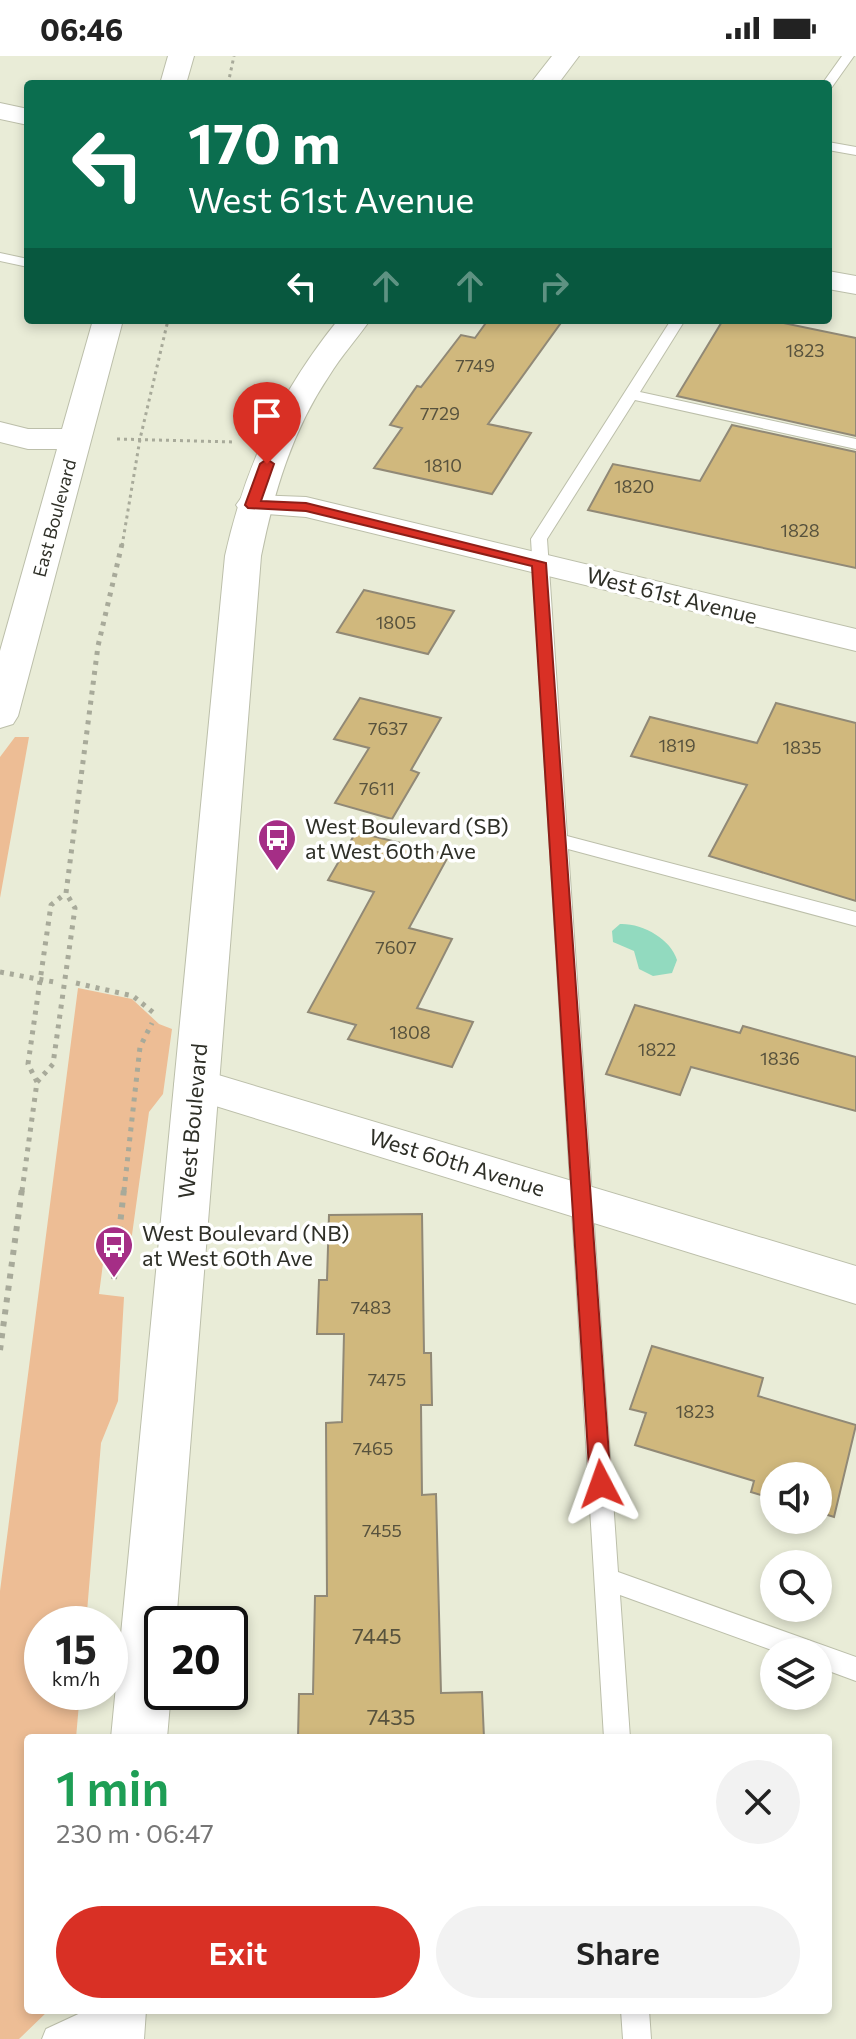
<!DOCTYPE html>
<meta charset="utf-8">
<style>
body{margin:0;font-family:Commissioner,sans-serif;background:#f2f2f2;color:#222;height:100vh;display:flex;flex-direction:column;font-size:30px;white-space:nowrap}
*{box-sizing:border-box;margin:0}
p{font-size:26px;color:#767676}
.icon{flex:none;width:44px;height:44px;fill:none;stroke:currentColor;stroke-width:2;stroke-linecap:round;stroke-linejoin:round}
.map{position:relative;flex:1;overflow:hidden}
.panel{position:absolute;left:24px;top:1678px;width:808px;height:280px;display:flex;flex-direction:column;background:#fff;border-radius:8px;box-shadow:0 4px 12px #0003}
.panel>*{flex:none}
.banner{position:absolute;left:24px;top:24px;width:808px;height:244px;border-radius:8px;box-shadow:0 4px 12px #0003;background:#0b6e4f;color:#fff;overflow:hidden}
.controls{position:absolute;left:760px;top:1406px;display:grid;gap:16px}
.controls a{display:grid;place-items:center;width:72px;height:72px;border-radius:50%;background:#fff;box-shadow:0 4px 12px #0003;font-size:40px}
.speed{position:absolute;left:24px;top:1550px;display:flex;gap:16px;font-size:40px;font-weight:700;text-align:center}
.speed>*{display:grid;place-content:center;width:104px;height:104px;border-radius:50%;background:#fff;box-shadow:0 4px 12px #0003;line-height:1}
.speed small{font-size:20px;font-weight:400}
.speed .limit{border:4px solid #111;border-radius:12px;background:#fff;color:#111}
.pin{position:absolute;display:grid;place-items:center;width:68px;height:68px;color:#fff;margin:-82px -34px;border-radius:50% 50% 50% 0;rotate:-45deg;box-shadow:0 0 8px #0007}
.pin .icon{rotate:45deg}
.me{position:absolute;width:88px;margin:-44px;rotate:356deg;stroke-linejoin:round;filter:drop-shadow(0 0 6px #0008)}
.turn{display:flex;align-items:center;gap:28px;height:168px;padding:0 32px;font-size:36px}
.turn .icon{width:104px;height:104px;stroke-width:2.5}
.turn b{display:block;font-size:56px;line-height:68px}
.lanes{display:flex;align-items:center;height:76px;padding:0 32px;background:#0003;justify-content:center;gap:40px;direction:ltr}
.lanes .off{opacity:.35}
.round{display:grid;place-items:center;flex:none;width:84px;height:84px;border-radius:42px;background:#f2f2f2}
.head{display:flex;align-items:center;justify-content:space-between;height:136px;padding:0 32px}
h1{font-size:48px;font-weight:600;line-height:60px;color:#1e9e55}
.cta{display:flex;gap:16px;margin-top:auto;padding:16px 32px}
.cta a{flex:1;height:92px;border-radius:48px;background:#d93025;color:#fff;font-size:32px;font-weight:600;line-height:92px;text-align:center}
.cta a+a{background:#f2f2f2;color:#222}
.status{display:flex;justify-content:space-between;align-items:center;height:56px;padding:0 40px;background:#fff;direction:ltr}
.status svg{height:22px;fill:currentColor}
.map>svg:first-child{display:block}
.green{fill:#edbd95}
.water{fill:#92dabf}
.building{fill:#d0b87d;stroke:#918976;stroke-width:2}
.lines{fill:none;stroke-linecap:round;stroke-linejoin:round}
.lane-casing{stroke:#bcbfaa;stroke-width:2}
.street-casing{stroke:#bcbfaa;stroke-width:2}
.secondary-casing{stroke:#bcbfaa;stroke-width:2}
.path-far2{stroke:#a8aa9a;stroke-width:3;stroke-dasharray:3 4;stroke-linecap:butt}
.path-far1{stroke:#a8aa9a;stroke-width:5;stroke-dasharray:4 6;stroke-linecap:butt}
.path{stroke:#a8aa9a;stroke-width:6;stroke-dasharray:5 7;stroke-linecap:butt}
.lane{fill:#fff;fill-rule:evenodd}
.street{fill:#fff;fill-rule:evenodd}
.secondary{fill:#fff;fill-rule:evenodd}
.route{fill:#d93025;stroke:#8d1f18;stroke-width:2}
.labels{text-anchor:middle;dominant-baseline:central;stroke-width:7;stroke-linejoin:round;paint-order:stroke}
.number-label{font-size:18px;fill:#57523d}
.far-street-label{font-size:18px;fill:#2f3028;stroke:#fff}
.street-label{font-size:22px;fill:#2f3028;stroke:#fff}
.poi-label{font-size:22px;fill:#2f3028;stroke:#fff;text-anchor:start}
.near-number-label{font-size:22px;fill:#57523d}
</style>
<div class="status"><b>06:46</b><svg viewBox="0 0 49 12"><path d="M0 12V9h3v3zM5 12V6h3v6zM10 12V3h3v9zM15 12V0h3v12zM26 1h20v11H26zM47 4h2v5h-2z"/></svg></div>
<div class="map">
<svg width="856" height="1983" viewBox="0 0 856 1983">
<rect width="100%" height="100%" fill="#e9ecd7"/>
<!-- green -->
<path class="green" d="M 15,681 L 29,681 L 0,842 L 0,701 Z
M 78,932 L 132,943 L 159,968 L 172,973 L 163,1038 L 149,1056 L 131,1186 L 106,1185 L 99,1238 L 124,1241 L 118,1345 L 101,1387 L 86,1568 L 42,1568 L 42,1636 L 80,1636 L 76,1682 L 28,1682 L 28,1954 L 49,1954 L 19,1983 L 0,1983 L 0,1535 Z"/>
<!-- water -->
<path class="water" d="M 620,868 C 642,867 671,883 677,904 L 672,917 L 653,920 L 639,913 L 634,895 L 613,886 L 612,875 Z"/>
<!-- building -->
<path class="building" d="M 488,264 L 563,264 L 488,368 L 531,377 L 492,438 L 374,412 L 402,372 L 390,369 L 417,330 L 421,331 L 461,279 L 475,282 Z
M 723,264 L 769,264 L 856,282 L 856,380 L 677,340 Z
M 732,369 L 856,396 L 856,512 L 588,454 L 613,408 L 700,425 Z
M 364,534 L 454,555 L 428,598 L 337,576 Z
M 360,642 L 441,662 L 411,714 L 419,717 L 392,763 L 335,747 L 369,692 L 334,683 Z
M 776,647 L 856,667 L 856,845 L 709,800 L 747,729 L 631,700 L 650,661 L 757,687 Z
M 356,776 L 449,799 L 409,872 L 452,883 L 417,952 L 473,966 L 452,1011 L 348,983 L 356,969 L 308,956 L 374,836 L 328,824 Z
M 635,949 L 740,977 L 743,970 L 856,1001 L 856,1055 L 691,1011 L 680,1039 L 606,1018 Z
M 422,1158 L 424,1297 L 431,1297 L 432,1349 L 421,1349 L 422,1439 L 436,1438 L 441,1637 L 482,1636 L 484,1682 L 298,1682 L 299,1638 L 313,1638 L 315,1540 L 327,1540 L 326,1367 L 342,1366 L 344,1278 L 317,1278 L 319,1224 L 327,1224 L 329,1159 Z
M 652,1290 L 763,1322 L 758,1340 L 856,1369 L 834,1461 L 818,1456 L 818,1420 L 774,1420 L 774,1443 L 751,1436 L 754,1425 L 635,1389 L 646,1357 L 630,1353 Z"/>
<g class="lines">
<!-- lane casing -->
<g class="lane-casing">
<path id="lane" d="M 842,0 L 854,0 L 832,31 L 828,32 L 828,28 L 822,28 Z
M 828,86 L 856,91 L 856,99 L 828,94 Z
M 0,197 L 28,203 L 28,211 L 0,205 Z
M 671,264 L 685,264 L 640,336 L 856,383 L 856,393 L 635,344 L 547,483 L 567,780 L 856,856 L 856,870 L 568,793 L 618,1516 L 856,1601 L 856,1625 L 818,1611 L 818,1596 L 777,1596 L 620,1539 L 630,1682 L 604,1682 L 531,483 Z
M 87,1954 L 121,1954 L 123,1958 L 119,1968 L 87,1983 L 42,1983 L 46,1973 Z
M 621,1954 L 649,1954 L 651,1983 L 623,1983 Z"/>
</g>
<!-- street casing -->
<g class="street-casing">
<path id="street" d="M 168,0 L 194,0 L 186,28 L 160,28 Z
M 0,47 L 28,53 L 28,69 L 0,63 Z
M 828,215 L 856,220 L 856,238 L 828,233 Z
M 93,264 L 123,264 L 18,660 L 13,668 L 0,672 L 0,595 L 57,393 L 28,393 L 0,386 L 0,366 L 28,373 L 62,373 Z
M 253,439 L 306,441 L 856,573 L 856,595 L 306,461 L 241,456 L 236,449 L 241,442 Z
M 195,1012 L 856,1210 L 856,1248 L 180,1039 L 174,1028 L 180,1017 Z"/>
</g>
<!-- secondary casing -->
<g class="secondary-casing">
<path id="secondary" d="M 552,0 L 579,0 L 558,28 L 530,28 Z
M 338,264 L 370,264 C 357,283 341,300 329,320 C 292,375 274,436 261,500 L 176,1568 L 162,1568 L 162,1636 L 171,1636 L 167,1682 L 111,1682 L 225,500 C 245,410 280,336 338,264 Z
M 86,1954 L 146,1954 L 144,1983 L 82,1983 Z"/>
</g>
<!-- path-far2 -->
<path class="path-far2" d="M 228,28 L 234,0
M 117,383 L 235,386
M 122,490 L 140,383 L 168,264"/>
<!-- path-far1 -->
<path class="path-far1" d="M 66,837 L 98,590 L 122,488
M 0,916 L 54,926
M 76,927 L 133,940 L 155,958
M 37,1026 L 28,1008 L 51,849 L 66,837
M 37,1026 L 53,1008 L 75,852 L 66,837
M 22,1135 L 37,1026
M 124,1135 L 140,991 L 152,967"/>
<!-- path -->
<path class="path" d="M 114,1223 L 124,1133
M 0,1294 L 22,1133"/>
<!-- lane -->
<use href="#lane" class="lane"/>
<!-- street -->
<use href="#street" class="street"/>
<!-- secondary -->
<use href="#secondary" class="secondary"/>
</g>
<!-- route -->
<path class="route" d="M 267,403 L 274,408 L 261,445 L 306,447 L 546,507 L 611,1428 L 608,1435 L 593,1435 L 590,1428 L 532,510 L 306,455 L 248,452 L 245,449 L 260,408 Z"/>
<!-- icons -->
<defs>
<g id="bus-pin" transform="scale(2)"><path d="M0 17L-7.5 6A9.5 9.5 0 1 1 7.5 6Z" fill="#a52e86" stroke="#fff"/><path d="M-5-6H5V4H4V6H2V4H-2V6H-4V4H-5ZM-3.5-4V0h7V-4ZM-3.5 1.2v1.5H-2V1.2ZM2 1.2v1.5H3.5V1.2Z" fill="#fff"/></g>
</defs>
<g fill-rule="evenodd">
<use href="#bus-pin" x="277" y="782"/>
<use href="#bus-pin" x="114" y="1189"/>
</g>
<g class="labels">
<!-- number labels -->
<g class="number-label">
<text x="805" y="294">1823</text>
<text x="475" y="309">7749</text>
<text x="440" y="357">7729</text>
<text x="443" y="409">1810</text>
<text x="634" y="430">1820</text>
<text x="800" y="474">1828</text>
<text x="396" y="566">1805</text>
<text x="388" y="672">7637</text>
<text x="677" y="689">1819</text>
<text x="802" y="691">1835</text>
<text x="377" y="732">7611</text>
<text x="396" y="891">7607</text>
<text x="410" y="976">1808</text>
<text x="657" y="993">1822</text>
<text x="780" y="1002">1836</text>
<text x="371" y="1251">7483</text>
<text x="387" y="1323">7475</text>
<text x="695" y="1355">1823</text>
<text x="373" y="1392">7465</text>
<text x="382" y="1474">7455</text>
</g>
<!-- far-street labels -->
<g class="far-street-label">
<text transform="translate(54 462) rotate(-75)">East Boulevard</text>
</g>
<!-- street labels -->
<g class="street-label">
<text transform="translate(672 539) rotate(14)">West 61st Avenue</text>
<text transform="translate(192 1065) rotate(-85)">West Boulevard</text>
<text transform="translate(457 1106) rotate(17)">West 60th Avenue</text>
</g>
<!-- poi labels -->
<g class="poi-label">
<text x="305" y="769">West Boulevard (SB)<tspan x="305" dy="25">at West 60th Ave</tspan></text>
<text x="142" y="1176">West Boulevard (NB)<tspan x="142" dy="25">at West 60th Ave</tspan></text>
</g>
<!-- near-number labels -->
<g class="near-number-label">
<text x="377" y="1579">7445</text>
<text x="391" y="1660">7435</text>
</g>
</g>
</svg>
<div class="controls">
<a><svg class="icon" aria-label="sound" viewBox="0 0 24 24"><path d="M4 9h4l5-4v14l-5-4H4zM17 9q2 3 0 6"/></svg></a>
<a><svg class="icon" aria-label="search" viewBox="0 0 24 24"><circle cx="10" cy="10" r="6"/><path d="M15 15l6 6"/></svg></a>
<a><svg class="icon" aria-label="layers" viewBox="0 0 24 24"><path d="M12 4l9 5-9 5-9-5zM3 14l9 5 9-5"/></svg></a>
</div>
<div class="speed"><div>15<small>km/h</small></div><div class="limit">20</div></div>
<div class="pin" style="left:267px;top:408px;background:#d93025"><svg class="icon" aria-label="arrive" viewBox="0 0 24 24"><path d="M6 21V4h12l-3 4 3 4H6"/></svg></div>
<svg class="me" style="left:601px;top:1428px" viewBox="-20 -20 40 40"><path d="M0-17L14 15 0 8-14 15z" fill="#d93025" stroke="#fff" stroke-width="4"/></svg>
<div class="banner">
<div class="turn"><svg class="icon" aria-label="left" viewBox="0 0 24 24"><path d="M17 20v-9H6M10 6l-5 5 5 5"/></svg><div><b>170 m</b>West 61st Avenue</div></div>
<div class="lanes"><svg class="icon" aria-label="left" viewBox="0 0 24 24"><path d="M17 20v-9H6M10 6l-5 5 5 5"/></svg><svg class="icon off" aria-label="ahead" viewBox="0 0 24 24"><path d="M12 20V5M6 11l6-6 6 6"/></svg><svg class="icon off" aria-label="ahead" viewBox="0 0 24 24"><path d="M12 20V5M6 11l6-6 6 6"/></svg><svg class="icon off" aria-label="right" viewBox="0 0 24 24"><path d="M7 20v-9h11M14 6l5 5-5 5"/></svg></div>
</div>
<section class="panel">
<div class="head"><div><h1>1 min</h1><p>230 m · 06:47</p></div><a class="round"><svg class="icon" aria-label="close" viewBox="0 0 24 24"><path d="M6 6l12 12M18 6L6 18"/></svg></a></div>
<div class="cta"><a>Exit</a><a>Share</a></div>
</section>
</div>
